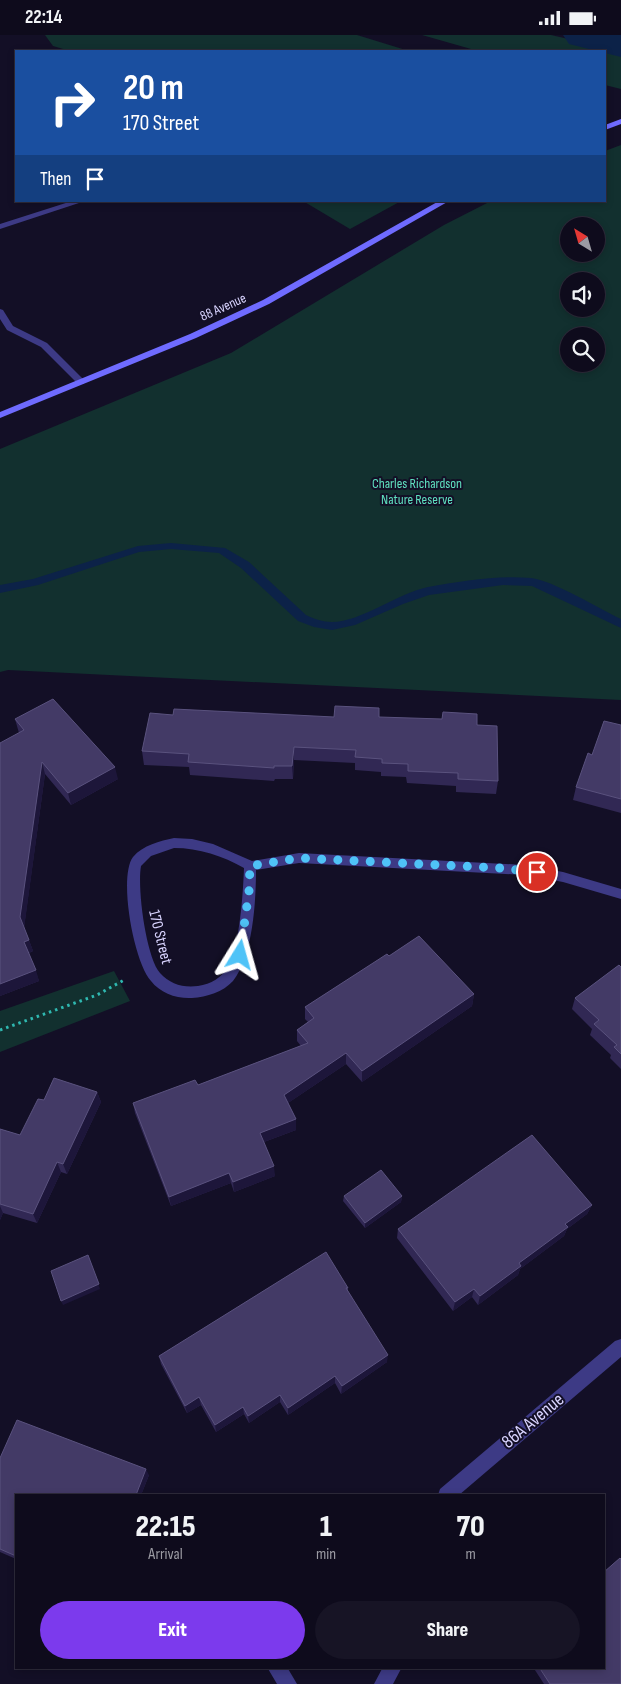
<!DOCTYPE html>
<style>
body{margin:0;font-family:"Sofia Sans Condensed",sans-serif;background:#171425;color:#f1f3f6;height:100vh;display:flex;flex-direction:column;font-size:19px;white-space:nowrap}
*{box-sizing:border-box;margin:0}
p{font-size:16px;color:#9b9ba3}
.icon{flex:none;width:28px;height:28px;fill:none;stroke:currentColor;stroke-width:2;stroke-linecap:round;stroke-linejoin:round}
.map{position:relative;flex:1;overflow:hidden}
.side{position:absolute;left:15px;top:1459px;width:590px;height:175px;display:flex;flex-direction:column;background:#0e0b1c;border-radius:0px;box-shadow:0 2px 8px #0003,0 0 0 1px #2e2b3b}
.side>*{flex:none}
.top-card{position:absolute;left:15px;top:15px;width:591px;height:152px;border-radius:0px;box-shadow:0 2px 8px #0003,0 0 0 1px #2e2b3b;background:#1a4fa0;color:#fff;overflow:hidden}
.needle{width:32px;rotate:323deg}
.tools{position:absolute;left:560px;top:182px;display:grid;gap:10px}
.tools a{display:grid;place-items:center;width:45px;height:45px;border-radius:50%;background:#0e0b1c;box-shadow:0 2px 8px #0003,0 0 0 1px #2e2b3b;font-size:25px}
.pin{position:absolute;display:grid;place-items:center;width:42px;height:42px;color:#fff;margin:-21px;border:2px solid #fff;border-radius:50%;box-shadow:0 1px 5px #0007}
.me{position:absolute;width:55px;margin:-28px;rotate:8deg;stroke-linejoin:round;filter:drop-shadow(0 0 4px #0008)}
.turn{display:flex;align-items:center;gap:18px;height:105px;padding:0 25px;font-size:22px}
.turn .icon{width:65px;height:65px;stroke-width:2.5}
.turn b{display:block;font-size:35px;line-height:42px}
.then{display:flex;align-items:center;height:48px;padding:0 25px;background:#0003;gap:10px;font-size:19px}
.eta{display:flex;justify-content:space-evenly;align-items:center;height:85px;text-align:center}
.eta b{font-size:30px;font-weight:800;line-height:35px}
.action{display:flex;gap:10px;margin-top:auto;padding:10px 25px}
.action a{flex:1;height:58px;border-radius:30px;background:#7c3aed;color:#fff;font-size:20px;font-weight:800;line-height:58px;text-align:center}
.action a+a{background:#171425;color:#f1f3f6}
.status{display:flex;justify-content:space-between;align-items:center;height:35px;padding:0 25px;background:#0e0b1c;direction:ltr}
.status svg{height:14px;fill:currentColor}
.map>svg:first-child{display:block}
.green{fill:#12302f;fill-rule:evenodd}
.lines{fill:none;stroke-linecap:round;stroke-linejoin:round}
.stream{fill:#0c2248;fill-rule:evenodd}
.river{fill:#0c2248;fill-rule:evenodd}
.path{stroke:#2fb8b0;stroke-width:3;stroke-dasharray:2.5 4;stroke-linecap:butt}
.lane{fill:#3d3a85;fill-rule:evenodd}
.street{fill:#3d3a85;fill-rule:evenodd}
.secondary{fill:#6f6bff;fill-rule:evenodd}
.wall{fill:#312854}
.shaded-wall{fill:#1d163a}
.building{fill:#433a66;stroke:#5a527e}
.route{stroke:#4fc3f7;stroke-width:9;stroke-dasharray:0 16.2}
.labels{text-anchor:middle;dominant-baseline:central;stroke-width:4;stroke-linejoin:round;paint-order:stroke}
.far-street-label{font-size:14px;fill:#d9d4ff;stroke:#130f26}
.far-park-label{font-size:14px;fill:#5fe0c0;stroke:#130f26}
.street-label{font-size:16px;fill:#d9d4ff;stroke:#130f26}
.near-street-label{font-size:19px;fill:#d9d4ff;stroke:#130f26}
</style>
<div class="status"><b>22:14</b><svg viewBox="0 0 49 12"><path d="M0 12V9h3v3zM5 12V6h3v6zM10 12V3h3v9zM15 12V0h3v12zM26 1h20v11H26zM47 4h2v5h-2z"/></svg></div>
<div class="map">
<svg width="621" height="1649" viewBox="0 0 621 1649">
<rect width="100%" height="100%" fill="#130f26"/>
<!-- green -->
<path class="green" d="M 45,0 L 357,0 L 409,16 L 70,16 L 53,11 Z
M 422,0 L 551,0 L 621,16 L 621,54 L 605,50 L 605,16 L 478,16 Z
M 621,110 L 621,665 L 8,635 L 0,637 L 0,414 L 231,318 L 444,190 L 491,166 L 605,166 L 605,116 ZM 596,191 L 596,219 L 569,219 L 569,191 ZM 569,246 L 596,246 L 596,274 L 569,274 ZM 569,301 L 596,301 L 596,329 L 569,329 Z
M 303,166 L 401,166 L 350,194 Z
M 114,936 L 130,966 L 0,1017 L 0,976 Z"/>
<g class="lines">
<!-- stream -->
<path class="stream" d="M 171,508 L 225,513 L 249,527 L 306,580 C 314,584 323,587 332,587 C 361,587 398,558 428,552 C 461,546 498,540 531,543 C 552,545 600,574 621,584 L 621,593 L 532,551 L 503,550 L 429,560 L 403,569 L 355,590 L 332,595 L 314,592 L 298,586 L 241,533 L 219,518 L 171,514 L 139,517 L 38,550 L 0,558 L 0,550 L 33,544 L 138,511 Z"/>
<!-- river -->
<path class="river" d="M 563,0 L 621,0 L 621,22 L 605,18 L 605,16 L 597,16 L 569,9 Z"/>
<!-- path -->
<path class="path" d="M 0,995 L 97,960 L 124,945"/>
<!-- lane -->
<path class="lane" d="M 72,166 L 85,166 L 0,194 L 0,189 Z
M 0,274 L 3,275 L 13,291 L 47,308 L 84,345 L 84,349 L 78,349 L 41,312 L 7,295 L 0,284 Z"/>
<!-- street -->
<path class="street" d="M 174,803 L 192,804 L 213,809 L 252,826 L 299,818 L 525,830 L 563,837 L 621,854 L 621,864 L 563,847 L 525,840 L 299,828 L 256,835 C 256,866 253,921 233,946 C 223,957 207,962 192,963 C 177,964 160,958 151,946 C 134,928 118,842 133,822 C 143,810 160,806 174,803 ZM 174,813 C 199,813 223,821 244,833 C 243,859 240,909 228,931 C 222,943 211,949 198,951 C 183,953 170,949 160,938 C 146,922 137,853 141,831 L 151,821 Z
M 621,1304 L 621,1322 L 459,1460 L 438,1460 L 440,1454 L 615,1306 Z
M 267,1632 L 287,1632 L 297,1649 L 277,1649 Z
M 383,1632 L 402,1632 L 393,1649 L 374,1649 Z"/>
<!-- secondary -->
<path class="secondary" d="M 621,84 L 621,89 L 605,95 L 605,90 Z
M 439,166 L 449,166 L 269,269 L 196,303 L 0,383 L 0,377 L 190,299 L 263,265 Z"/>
</g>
<!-- wall -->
<path class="wall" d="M 443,677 L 477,690 L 498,746 L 496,759 L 456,757 L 456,751 L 407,748 L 406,742 L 381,741 L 381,737 L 355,735 L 355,728 L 294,725 L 293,744 L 275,744 L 274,746 L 190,740 L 189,732 L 144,730 L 142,716 L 173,680 L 442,684 Z
M 15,684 L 118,744 L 71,770 L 45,739 L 24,892 L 33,916 L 29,918 L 39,946 L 0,961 L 19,698 Z
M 621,690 L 621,778 L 573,765 L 576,752 L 592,720 Z
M 389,921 L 474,959 L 472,971 L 362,1047 L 346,1029 L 288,1068 L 296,1084 L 296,1095 L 264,1107 L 275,1141 L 234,1157 L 231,1148 L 171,1171 L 135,1078 L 133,1068 L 198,1050 L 301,1011 L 297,1006 L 297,995 L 308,987 L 305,984 L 305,972 Z
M 621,932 L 621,1034 L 610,1023 L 611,1020 L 590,1000 L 592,994 L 572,974 L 575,963 Z
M 97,1057 L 101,1067 L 67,1139 L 61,1137 L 37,1188 L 3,1178 L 0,1185 L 0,1094 L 20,1100 L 44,1065 Z
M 344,1161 L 402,1161 L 401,1167 L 365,1193 L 343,1166 Z
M 592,1170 L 587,1179 L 567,1194 L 564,1201 L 520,1234 L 518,1240 L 478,1270 L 472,1262 L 453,1276 L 397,1203 L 398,1194 Z
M 348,1253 L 348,1256 L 387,1327 L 341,1359 L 335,1348 L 288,1380 L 280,1367 L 249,1388 L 244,1379 L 216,1397 L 201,1370 L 187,1378 L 161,1329 L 159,1321 Z
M 0,1423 L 149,1440 L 141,1460 L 16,1460 L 16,1524 L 0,1517 Z
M 533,1632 L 604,1632 L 621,1649 L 544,1649 Z"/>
<!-- shaded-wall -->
<path class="shaded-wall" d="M 294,712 L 294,725 L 293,744 L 292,731 Z
M 42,727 L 45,739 L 24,894 L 20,882 Z
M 115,732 L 118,744 L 71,770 L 68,758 Z
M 29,905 L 33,916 L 28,918 L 24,907 Z
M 36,935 L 39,946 L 0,961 L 0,949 Z
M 474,959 L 472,971 L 362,1047 L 362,1036 Z
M 346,1018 L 346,1029 L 285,1070 L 284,1060 Z
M 97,1057 L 101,1067 L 67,1139 L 63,1129 Z
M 296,1084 L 296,1095 L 261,1108 L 260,1098 Z
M 57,1127 L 61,1137 L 37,1188 L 33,1179 Z
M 274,1131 L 275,1141 L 234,1157 L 233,1147 Z
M 229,1138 L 231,1148 L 171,1171 L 169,1162 Z
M 402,1161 L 401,1167 L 365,1193 L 365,1188 Z
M 592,1170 L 587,1179 L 567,1194 L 564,1201 L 520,1234 L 518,1240 L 478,1270 L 480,1261 L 565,1189 Z
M 0,1171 L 3,1178 L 0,1185 Z
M 88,1220 L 100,1254 L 63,1270 L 61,1266 Z
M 474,1254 L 472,1262 L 453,1276 L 455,1267 Z
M 388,1320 L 387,1327 L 341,1359 L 342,1351 Z
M 335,1341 L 335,1348 L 288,1380 L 288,1373 Z
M 280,1360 L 280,1367 L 249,1388 L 248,1381 Z
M 199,1362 L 201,1370 L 187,1378 L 185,1371 Z
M 243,1372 L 244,1379 L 216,1397 L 215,1390 Z
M 146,1434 L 149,1440 L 141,1460 L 136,1460 Z"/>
<!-- building -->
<path class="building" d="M 53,664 L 115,732 L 68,758 L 42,727 L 20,882 L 29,905 L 24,907 L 36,935 L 0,949 L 0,708 L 24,695 L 15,684 Z
M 335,671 L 379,673 L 379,682 L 442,684 L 443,677 L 477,679 L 477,690 L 497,691 L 498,746 L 458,744 L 458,738 L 408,736 L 408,729 L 382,728 L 382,724 L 355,722 L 356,715 L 294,712 L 292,731 L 274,731 L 274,733 L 188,727 L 189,719 L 142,716 L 150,678 L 173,680 L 174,674 L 334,682 Z
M 604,686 L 621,690 L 621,764 L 576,752 L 588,718 L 592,720 Z
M 419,901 L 474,959 L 362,1036 L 346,1018 L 284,1060 L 296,1084 L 260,1098 L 274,1131 L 233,1147 L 229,1138 L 169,1162 L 133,1068 L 195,1045 L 198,1050 L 308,1008 L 297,995 L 314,983 L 305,972 L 387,919 L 389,921 Z
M 619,930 L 621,932 L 621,1019 L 614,1012 L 617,1010 L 594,989 L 599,985 L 575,963 Z
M 54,1043 L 97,1057 L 63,1129 L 57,1127 L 33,1179 L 0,1169 L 0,1094 L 20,1100 L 38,1064 L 44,1065 Z
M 532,1100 L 592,1170 L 565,1189 L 568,1192 L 519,1228 L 521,1231 L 480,1261 L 474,1254 L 455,1267 L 398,1194 Z
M 381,1135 L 402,1161 L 365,1188 L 344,1161 Z
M 326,1217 L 348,1253 L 346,1253 L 388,1320 L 342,1351 L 335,1341 L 288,1373 L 280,1360 L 248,1381 L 243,1372 L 215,1390 L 199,1362 L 185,1371 L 159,1321 Z
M 88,1220 L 99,1249 L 61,1266 L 51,1236 Z
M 17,1385 L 146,1434 L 136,1460 L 16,1460 L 16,1521 L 0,1514 L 0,1423 Z
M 620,1523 L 621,1524 L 621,1649 L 550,1649 L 539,1632 L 604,1632 L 604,1537 Z"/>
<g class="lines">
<!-- route -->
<path class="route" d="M 240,920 L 249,856 L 250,831 L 299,823 L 500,833 L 537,837"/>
</g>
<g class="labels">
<!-- far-street labels -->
<g class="far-street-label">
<text transform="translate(223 272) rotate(-24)">88 Avenue</text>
</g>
<!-- far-park labels -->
<g class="far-park-label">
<text x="417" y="448">Charles Richardson<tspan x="417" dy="16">Nature Reserve</tspan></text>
</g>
<!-- street labels -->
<g class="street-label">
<text transform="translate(160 902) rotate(76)">170 Street</text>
</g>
<!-- near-street labels -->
<g class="near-street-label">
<text transform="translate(533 1386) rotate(-40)">86A Avenue</text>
</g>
</g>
</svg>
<div class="tools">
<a><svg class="needle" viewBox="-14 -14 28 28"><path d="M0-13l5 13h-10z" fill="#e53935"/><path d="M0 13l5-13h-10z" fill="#9b9ba3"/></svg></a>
<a><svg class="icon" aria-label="sound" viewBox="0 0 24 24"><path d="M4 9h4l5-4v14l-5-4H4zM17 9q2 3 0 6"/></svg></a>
<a><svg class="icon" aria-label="search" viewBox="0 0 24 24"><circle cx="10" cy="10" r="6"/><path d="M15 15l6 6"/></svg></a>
</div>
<div class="pin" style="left:537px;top:837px;background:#d93025"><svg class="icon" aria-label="arrive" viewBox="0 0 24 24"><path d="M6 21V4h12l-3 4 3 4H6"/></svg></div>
<svg class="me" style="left:240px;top:920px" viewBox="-20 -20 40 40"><path d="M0-17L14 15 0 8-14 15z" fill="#4fc3f7" stroke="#fff" stroke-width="4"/></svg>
<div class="top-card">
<div class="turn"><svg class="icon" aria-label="right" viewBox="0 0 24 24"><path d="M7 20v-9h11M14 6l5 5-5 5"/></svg><div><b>20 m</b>170 Street</div></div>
<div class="then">Then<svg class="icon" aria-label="arrive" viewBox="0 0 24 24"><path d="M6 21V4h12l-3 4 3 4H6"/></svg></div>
</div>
<section class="side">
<div class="eta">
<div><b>22:15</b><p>Arrival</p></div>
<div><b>1</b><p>min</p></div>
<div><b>70</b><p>m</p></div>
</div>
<div class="action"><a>Exit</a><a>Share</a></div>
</section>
</div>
